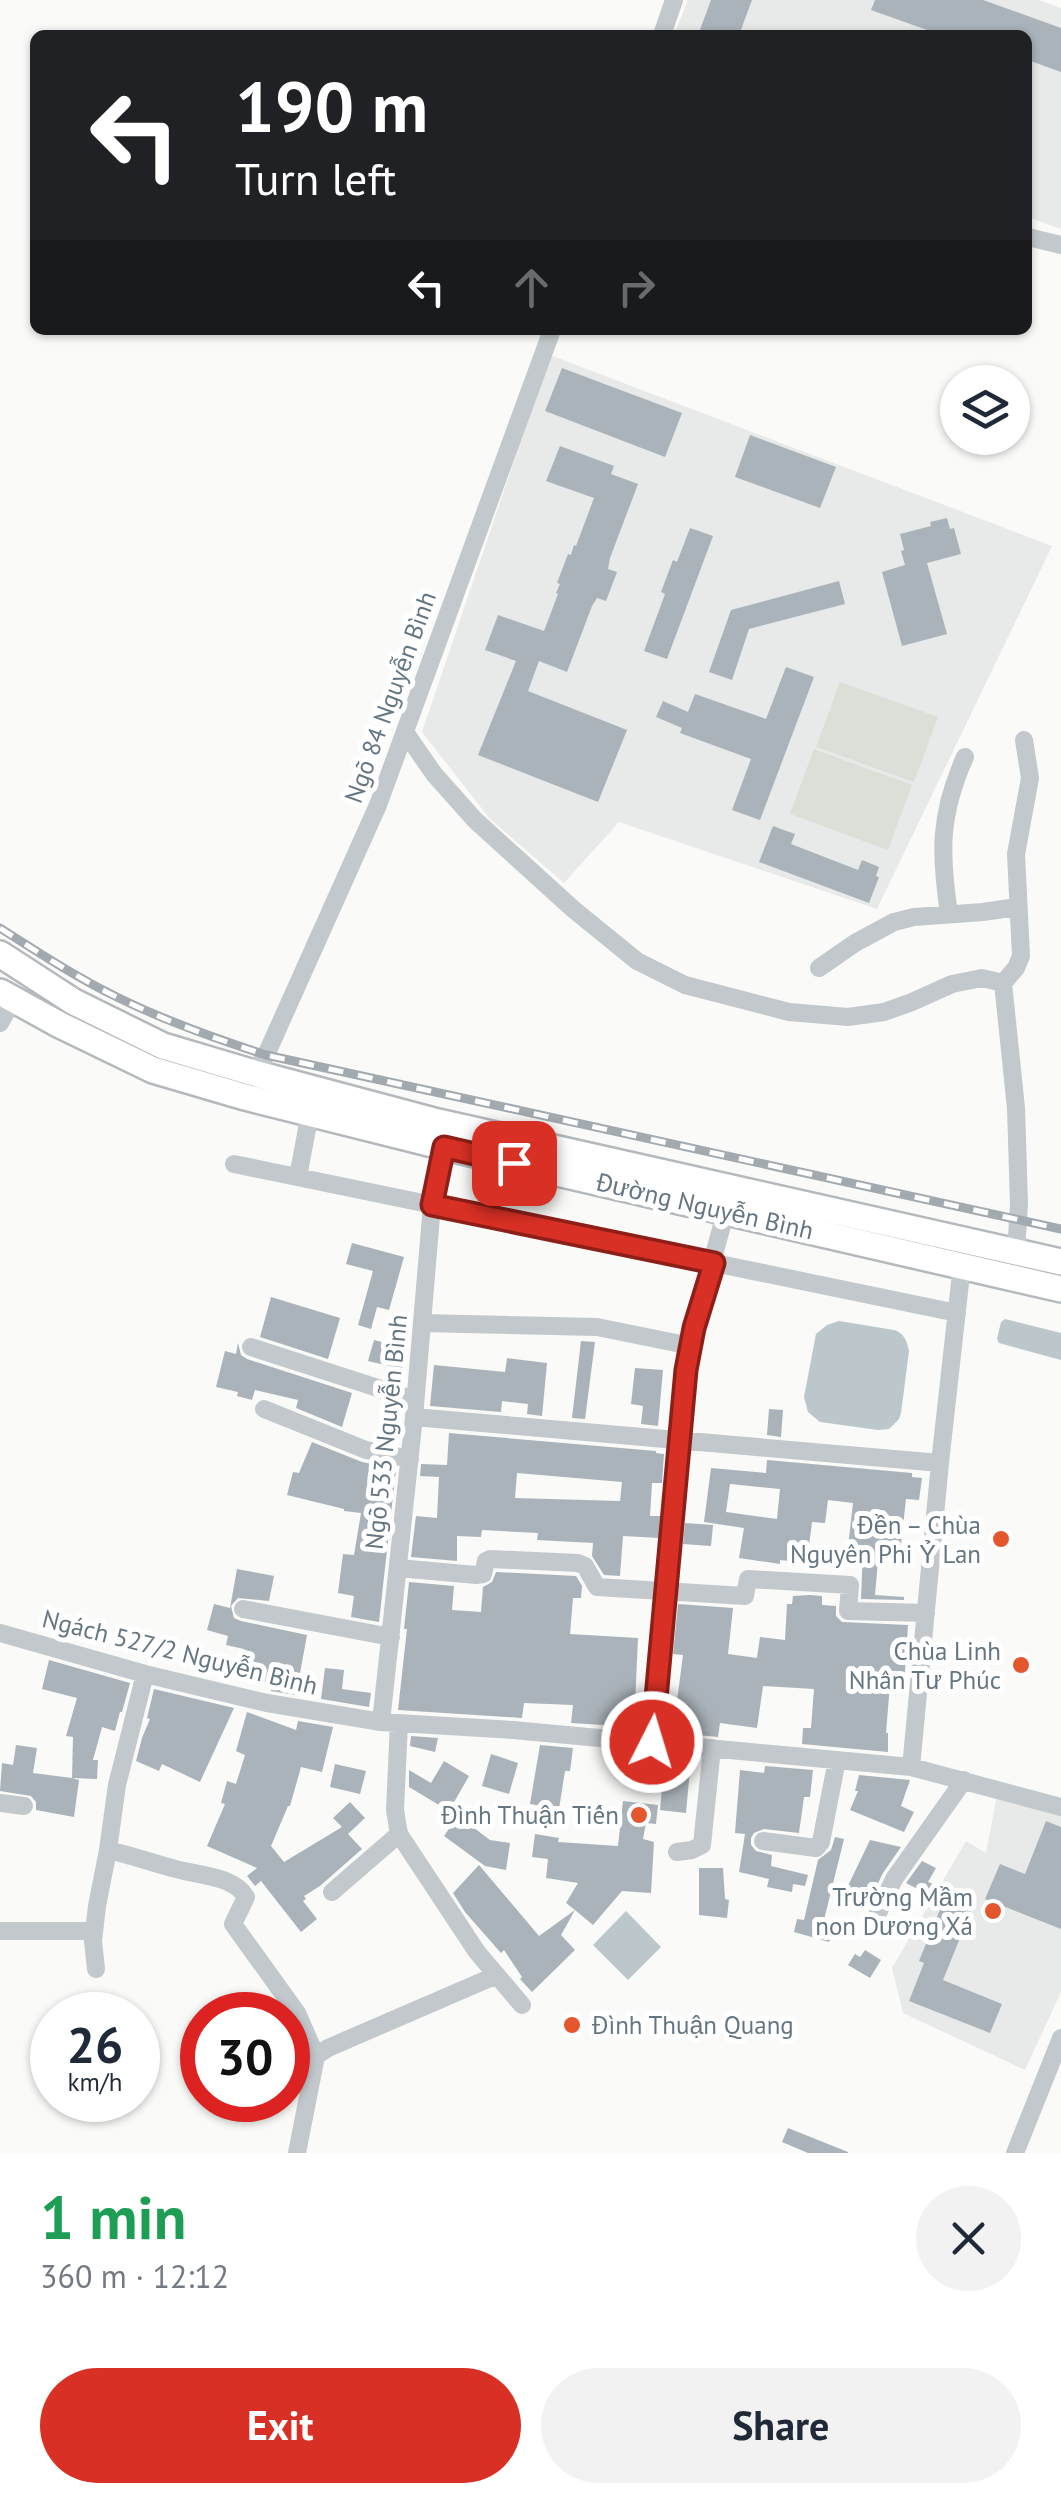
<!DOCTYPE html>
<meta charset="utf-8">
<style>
body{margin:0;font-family:"PT Sans",sans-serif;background:#f2f2f3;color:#1f2937;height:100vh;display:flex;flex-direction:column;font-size:38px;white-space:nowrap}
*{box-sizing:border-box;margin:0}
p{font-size:32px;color:#747a83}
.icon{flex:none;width:55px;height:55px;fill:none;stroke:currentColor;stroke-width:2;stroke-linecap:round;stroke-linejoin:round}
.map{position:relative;height:2153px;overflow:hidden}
.sheet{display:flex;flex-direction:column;background:#fff;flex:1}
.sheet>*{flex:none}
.top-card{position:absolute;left:30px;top:30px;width:1002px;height:305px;border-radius:15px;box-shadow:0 2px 8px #0004;background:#202124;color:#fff;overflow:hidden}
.fabs{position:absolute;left:940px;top:365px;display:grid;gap:20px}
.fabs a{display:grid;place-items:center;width:90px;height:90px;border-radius:50%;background:#fff;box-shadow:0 2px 8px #0004;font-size:50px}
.speed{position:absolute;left:30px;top:1992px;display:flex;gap:20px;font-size:50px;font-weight:700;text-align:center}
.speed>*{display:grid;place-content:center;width:130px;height:130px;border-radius:50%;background:#fff;box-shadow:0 2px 8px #0004;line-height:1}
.speed small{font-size:25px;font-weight:400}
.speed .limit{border:15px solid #d22;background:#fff;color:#111}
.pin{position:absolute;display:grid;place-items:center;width:85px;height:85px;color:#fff;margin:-42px;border-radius:20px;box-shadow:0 5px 15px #0006}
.me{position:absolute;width:110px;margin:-55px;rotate:5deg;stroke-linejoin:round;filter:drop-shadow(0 0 8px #0008)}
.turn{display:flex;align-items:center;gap:35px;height:210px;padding:0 40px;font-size:45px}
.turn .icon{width:130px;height:130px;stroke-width:2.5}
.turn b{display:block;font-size:70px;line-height:85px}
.lanes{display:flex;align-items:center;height:95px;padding:0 40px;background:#0003;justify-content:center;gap:50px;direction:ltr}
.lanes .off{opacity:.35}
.round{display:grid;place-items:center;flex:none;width:105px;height:105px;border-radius:52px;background:#f2f2f3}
.headline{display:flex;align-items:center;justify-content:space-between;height:170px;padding:0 40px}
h1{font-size:60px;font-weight:600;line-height:75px;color:#1e9e55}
.action{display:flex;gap:20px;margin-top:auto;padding:20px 40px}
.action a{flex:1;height:115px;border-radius:60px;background:#d93025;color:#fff;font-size:40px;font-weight:600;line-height:115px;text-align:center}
.action a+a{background:#f2f2f3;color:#1f2937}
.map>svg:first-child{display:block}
.built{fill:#e8e9e9}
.green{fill:#dadfd7}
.water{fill:#bbc7cb}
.building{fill:#aab3b9;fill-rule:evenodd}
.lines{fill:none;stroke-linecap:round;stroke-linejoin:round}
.highway-casing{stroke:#b4b9bd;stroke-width:30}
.minor{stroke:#c3c8cc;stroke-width:18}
.highway{stroke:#fff;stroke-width:25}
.rail-casing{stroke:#a2aab0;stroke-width:9}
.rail{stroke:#fff;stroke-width:5;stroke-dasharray:15;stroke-linecap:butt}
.route-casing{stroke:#8d1f18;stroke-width:25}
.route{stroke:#d93025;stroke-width:18}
.poi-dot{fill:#e4572e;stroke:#fff;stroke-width:4}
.labels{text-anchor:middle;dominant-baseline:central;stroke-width:10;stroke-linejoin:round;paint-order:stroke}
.street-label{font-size:25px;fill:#657683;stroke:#fff}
.poi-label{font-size:25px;fill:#657683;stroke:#fff;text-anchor:end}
</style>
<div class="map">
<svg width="1061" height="2153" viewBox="0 0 1061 2153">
<rect width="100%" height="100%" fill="#fafaf8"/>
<!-- built -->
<path class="built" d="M 688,0 L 1039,0 L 1061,8 L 1061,229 L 1028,217 L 1028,35 L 674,35 Z
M 550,355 L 1052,546 L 877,909 L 619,822 L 564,883 L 490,819 L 422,732 Z
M 997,1795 L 1061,1815 L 1061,1992 L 1025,2070 L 903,2013 L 892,1968 L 966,1841 L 986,1853 Z"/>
<!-- green -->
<path class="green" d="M 840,682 L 938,717 L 914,782 L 816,747 Z
M 814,749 L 912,785 L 888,850 L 790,814 Z"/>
<!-- water -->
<path class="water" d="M 1005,1319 L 1061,1333 L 1061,1360 L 999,1343 L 997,1339 L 1001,1322 Z
M 839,1321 L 894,1330 C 904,1333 907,1341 909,1351 L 901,1413 L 899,1419 L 889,1429 L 878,1430 L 820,1422 L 808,1412 L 804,1397 L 816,1334 L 827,1325 Z
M 626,1911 L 661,1947 L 628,1980 L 593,1945 Z"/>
<!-- building -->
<path class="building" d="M 711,0 L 752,0 L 739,35 L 698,35 Z
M 875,0 L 983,0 L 1061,28 L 1061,72 L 1028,60 L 1028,35 L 941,35 L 871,10 Z
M 562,368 L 682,413 L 665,457 L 545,411 Z
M 750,435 L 836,467 L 820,508 L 735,477 Z
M 560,446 L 614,466 L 611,474 L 638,484 L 610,558 L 608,569 L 617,572 L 606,601 L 597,598 L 592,606 L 567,672 L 539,661 L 528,691 L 627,730 L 598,802 L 478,755 L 516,661 L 485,650 L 498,615 L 544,631 L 558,594 L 556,593 L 560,584 L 557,583 L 568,554 L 571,555 L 574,545 L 576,546 L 594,498 L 546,481 Z
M 947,518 L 950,529 L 954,528 L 961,554 L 927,563 L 947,634 L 902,646 L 882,572 L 905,565 L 901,551 L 904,550 L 900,534 L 931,526 L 930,522 Z
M 690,528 L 713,536 L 667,659 L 644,651 L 665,594 L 661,592 L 673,560 L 677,562 Z
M 839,581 L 845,604 L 749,629 L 732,680 L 709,672 L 731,610 Z
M 786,667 L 814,677 L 760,820 L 732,810 L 751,759 L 680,733 L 682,728 L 656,717 L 663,701 L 688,712 L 695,694 L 766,719 Z
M 773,826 L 795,834 L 791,844 L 858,870 L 862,860 L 879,867 L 876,876 L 879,877 L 869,903 L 759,862 Z
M 352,1243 L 404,1257 L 389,1310 L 377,1307 L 371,1329 L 358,1325 L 373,1271 L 346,1264 Z
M 271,1297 L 340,1318 L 328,1359 L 260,1337 Z
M 374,1340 L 407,1349 L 402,1369 L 368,1361 Z
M 581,1341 L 595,1342 L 585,1419 L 572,1418 Z
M 238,1343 L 241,1355 L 247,1359 L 352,1393 L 342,1427 L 296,1408 L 298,1400 L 255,1390 L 252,1400 L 237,1396 L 238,1392 L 216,1387 L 225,1351 L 236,1354 Z
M 507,1358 L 547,1363 L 542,1416 L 527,1414 L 528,1404 L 502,1401 L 501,1412 L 430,1406 L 434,1365 L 505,1372 Z
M 635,1368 L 663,1370 L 658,1426 L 641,1424 L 643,1406 L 631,1404 Z
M 769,1409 L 783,1410 L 781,1437 L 767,1435 Z
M 449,1433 L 656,1451 L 656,1453 L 664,1454 L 662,1483 L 652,1483 L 650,1516 L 660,1516 L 659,1538 L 623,1536 L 620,1576 L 604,1575 L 592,1556 L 593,1543 L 537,1540 L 538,1533 L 482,1530 L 481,1537 L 457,1536 L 457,1561 L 411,1557 L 416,1516 L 437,1518 L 439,1477 L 420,1476 L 421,1464 L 447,1465 ZM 517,1473 L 622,1482 L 620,1501 L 515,1498 Z
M 312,1442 L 362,1462 L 396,1469 L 379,1622 L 351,1617 L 354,1596 L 338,1593 L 343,1554 L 354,1555 L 361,1513 L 344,1511 L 344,1509 L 287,1495 L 293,1472 L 299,1473 Z
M 767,1460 L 912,1473 L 912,1477 L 922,1478 L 919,1500 L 906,1499 L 900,1553 L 879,1550 L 875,1595 L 904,1597 L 904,1600 L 861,1599 L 863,1549 L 848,1547 L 853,1503 L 828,1500 L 825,1523 L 812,1522 L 807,1563 L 780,1560 L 780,1564 L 739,1558 L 744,1528 L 704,1522 L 711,1468 L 766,1473 ZM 730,1484 L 780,1489 L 777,1519 L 726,1512 Z
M 685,1523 L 713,1525 L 711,1546 L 683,1544 Z
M 237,1569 L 274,1576 L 269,1601 L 238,1598 L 231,1606 L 234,1618 L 241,1621 L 307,1635 L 296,1695 L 271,1691 L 272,1683 L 239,1679 L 244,1649 L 226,1645 L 228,1636 L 207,1630 L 214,1604 L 230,1608 Z
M 496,1572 L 576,1576 L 582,1586 L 581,1598 L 573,1598 L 570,1634 L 638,1638 L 634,1727 L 571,1723 L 573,1705 L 524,1703 L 522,1718 L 398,1710 L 407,1629 L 404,1629 L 409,1582 L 454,1586 L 452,1610 L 481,1612 L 483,1587 L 492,1582 Z
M 810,1595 L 822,1596 L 822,1605 L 836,1606 L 836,1616 L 842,1622 L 908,1625 L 904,1685 L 890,1684 L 886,1733 L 888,1733 L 888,1752 L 802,1744 L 803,1728 L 811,1728 L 814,1689 L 763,1686 L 757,1728 L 720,1723 L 718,1737 L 697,1735 L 698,1727 L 674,1724 L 683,1655 L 673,1654 L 678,1604 L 733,1608 L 728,1654 L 757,1658 L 760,1637 L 785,1640 L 787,1604 L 792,1604 L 793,1596 Z
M 49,1660 L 130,1683 L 122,1712 L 120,1712 L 115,1731 L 102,1727 L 93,1760 L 98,1760 L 97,1779 L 72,1778 L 79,1780 L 74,1817 L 36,1810 L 36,1802 L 31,1796 L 0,1791 L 2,1763 L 13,1765 L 16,1745 L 37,1748 L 33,1773 L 72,1778 L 73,1737 L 66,1736 L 77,1698 L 42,1689 Z
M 325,1668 L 344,1670 L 342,1689 L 371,1693 L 369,1707 L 321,1699 Z
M 154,1689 L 234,1708 L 200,1782 L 162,1764 L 159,1771 L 136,1761 L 142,1738 L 150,1719 L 147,1718 Z
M 247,1712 L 296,1730 L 298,1721 L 333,1727 L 322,1772 L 301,1767 L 290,1806 L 288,1806 L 271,1846 L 284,1862 L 342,1827 L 333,1818 L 350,1802 L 365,1818 L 348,1834 L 362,1849 L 320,1886 L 304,1896 L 306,1899 L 303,1901 L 317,1919 L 301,1932 L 261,1881 L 255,1886 L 247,1876 L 257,1868 L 207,1846 L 225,1804 L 221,1803 L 227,1781 L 236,1784 L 245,1755 L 236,1751 Z
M 411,1736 L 438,1738 L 435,1752 L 410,1746 Z
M 540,1745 L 573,1748 L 570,1771 L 565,1771 L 559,1809 L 530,1804 Z
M 491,1754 L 518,1763 L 509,1794 L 482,1786 Z
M 665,1757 L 691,1759 L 686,1813 L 660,1810 Z
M 444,1761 L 469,1776 L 449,1811 L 409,1787 L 409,1770 L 431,1783 Z
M 335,1764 L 366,1771 L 360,1794 L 330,1787 Z
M 765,1766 L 813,1770 L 810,1797 L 804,1797 L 799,1833 L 764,1829 L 754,1833 L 751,1838 L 751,1845 L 756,1851 L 772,1855 L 771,1866 L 808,1875 L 805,1886 L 793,1884 L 792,1892 L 767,1887 L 769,1879 L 739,1872 L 745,1834 L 735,1833 L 740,1770 L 764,1773 Z
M 859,1775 L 910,1780 L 901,1806 L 914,1812 L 904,1832 L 850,1810 L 858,1791 L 855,1791 Z
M 623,1801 L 658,1805 L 656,1824 L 646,1823 L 643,1839 L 654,1842 L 651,1893 L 622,1891 L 593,1925 L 575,1910 L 561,1935 L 575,1950 L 532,1992 L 520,1979 L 522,1977 L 504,1950 L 501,1953 L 465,1912 L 453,1893 L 479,1865 L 539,1936 L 575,1910 L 566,1903 L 578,1883 L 546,1878 L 548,1859 L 532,1857 L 535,1834 L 559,1838 L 558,1842 L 618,1846 Z
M 458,1816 L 490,1840 L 510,1843 L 506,1870 L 485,1866 L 444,1836 Z
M 1046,1821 L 1061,1827 L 1061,1929 L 985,1899 L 1000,1864 L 1025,1874 Z
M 835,1837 L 844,1839 L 824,1920 L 834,1924 L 829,1942 L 794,1932 L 797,1919 L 804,1920 L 818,1860 L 831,1850 Z
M 870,1840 L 901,1847 L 883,1873 L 869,1901 L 846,1890 Z
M 922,1861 L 936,1868 L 928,1882 L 975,1901 L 943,1980 L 1002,2004 L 990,2033 L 909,2001 L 924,1963 L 919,1961 L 943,1902 L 906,1883 Z
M 699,1868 L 723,1868 L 725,1899 L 729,1900 L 727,1918 L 699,1915 Z
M 865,1950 L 881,1960 L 870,1978 L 848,1965 L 855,1954 L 860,1957 Z
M 788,2128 L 848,2152 L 848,2153 L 808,2153 L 782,2142 Z"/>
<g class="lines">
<!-- highway casing -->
<g class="highway-casing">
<path id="highway" d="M 0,954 L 74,1002 L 163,1046 L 254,1073 L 438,1122 L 1061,1262
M 0,992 L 60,1025 L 153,1070 L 245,1097 L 444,1147 L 1061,1289"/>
</g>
<!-- minor -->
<path class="minor" d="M 662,35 L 674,0
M 1028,237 L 1061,245
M 405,732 L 434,774 L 475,820 L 573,909 L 637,961 L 685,985 L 789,1012 L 848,1017 L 884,1012 L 912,1002 L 952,984 L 982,978 L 1003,983
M 949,914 C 940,853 939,815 965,757
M 819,968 L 855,943 L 894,922 L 914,917 L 983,912 L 1017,907
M 0,1023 L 13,1000
M 254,1073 L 266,1055 L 378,805 L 552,330
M 234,1164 L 957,1313
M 298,1177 L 310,1113
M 1016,1252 L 1019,1204 L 1016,1108 L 1003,983 L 1016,968 L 1021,956 L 1016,854 L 1030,778 L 1024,740
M 422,1323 L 597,1327 L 691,1346
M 251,1347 L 415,1400
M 264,1409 L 366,1450 L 410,1459
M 414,1417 L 940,1463
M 398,1568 L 476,1575 L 483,1574 L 486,1561 L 490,1559 L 578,1563 L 585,1566 L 597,1587 L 745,1596 L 748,1579 L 850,1585 L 848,1611 L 926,1613
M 243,1609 L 391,1637
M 0,1633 L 145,1674 L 267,1703 L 381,1722 L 513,1730 L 911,1767 L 1061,1807
M 381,1722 L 414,1417 L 432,1205 L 444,1147
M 399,1723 L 395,1810 L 399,1834 L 477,1952 L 522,2005
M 652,1743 L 687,1370 L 694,1327 L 726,1211
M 911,1767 L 940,1463 L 962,1265
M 0,1803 L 24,1806
M 763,1841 L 816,1848 L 821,1842 L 837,1760
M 108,1850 C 130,1855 150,1862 172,1868 C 194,1875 234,1875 246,1897 L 233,1924 L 297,2013 L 316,2056
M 677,1852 L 692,1850 L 702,1845 L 712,1748
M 332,1892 L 399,1834
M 872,1926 L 894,1879 L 964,1780
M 0,1931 L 94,1931
M 96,1969 L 93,1941 L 97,1906 L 108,1850 L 117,1785 L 145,1674
M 297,2153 L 316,2056 L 328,2048 L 497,1975
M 1015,2153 L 1061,2038"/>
<!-- highway -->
<use href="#highway" class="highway"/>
<!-- rail casing -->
<g class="rail-casing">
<path id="rail" d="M 0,928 C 39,953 79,979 121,999 C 168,1022 217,1039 266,1055 L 1061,1229"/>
</g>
<!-- rail -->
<use href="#rail" class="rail"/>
</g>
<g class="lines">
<!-- route casing -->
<g class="route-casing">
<path id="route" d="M 514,1163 L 444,1147 L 432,1205 L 714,1263 L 694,1328 L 686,1370 L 652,1742"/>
</g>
<!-- route -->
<use href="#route" class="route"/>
</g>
<!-- markers -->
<g class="poi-dot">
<circle cx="1001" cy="1539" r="10"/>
<circle cx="1021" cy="1665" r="10"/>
<circle cx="639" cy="1815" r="10"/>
<circle cx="993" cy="1911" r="10"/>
<circle cx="572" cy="2025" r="10"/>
</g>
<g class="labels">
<!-- street labels -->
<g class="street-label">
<text transform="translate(390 697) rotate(-70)">Ngõ 84 Nguyễn Bình</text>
<text transform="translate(705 1206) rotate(13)">Đường Nguyễn Bình</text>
<text transform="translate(386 1432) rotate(-84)">Ngõ 533 Nguyễn Bình</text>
<text transform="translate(180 1652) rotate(14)">Ngách 527/2 Nguyễn Bình</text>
</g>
<!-- poi labels -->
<g class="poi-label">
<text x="981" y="1525">Đền – Chùa<tspan x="981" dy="29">Nguyên Phi Ỷ Lan</tspan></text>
<text x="1001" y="1651">Chùa Linh<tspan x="1001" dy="29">Nhân Tư Phúc</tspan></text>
<text x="619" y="1815">Đình Thuận Tiến</text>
<text x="973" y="1897">Trường Mầm<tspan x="973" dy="29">non Dương Xá</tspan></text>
<text x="592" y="2025" text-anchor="start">Đình Thuận Quang</text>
</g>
</g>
</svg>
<div class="fabs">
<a><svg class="icon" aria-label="layers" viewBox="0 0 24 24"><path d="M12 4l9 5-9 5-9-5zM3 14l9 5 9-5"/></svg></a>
</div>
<div class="speed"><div>26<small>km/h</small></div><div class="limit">30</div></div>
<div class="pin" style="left:514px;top:1163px;background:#d93025"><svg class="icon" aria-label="arrive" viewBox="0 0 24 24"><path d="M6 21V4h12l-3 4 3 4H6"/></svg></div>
<svg class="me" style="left:652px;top:1742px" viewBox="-20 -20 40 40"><circle r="17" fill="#d93025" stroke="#fff" stroke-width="3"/><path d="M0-11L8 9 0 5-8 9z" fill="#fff"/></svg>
<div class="top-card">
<div class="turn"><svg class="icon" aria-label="left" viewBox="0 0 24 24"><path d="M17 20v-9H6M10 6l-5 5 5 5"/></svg><div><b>190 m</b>Turn left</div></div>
<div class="lanes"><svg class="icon" aria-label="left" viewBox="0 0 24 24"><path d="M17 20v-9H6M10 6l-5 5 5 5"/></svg><svg class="icon off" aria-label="ahead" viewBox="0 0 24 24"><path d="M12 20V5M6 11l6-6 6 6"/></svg><svg class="icon off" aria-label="right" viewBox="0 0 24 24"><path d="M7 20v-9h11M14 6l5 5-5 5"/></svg></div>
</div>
</div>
<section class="sheet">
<div class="headline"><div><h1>1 min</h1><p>360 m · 12:12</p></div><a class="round"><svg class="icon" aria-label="close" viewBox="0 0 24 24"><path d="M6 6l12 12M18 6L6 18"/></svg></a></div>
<div class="action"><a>Exit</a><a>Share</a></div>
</section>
